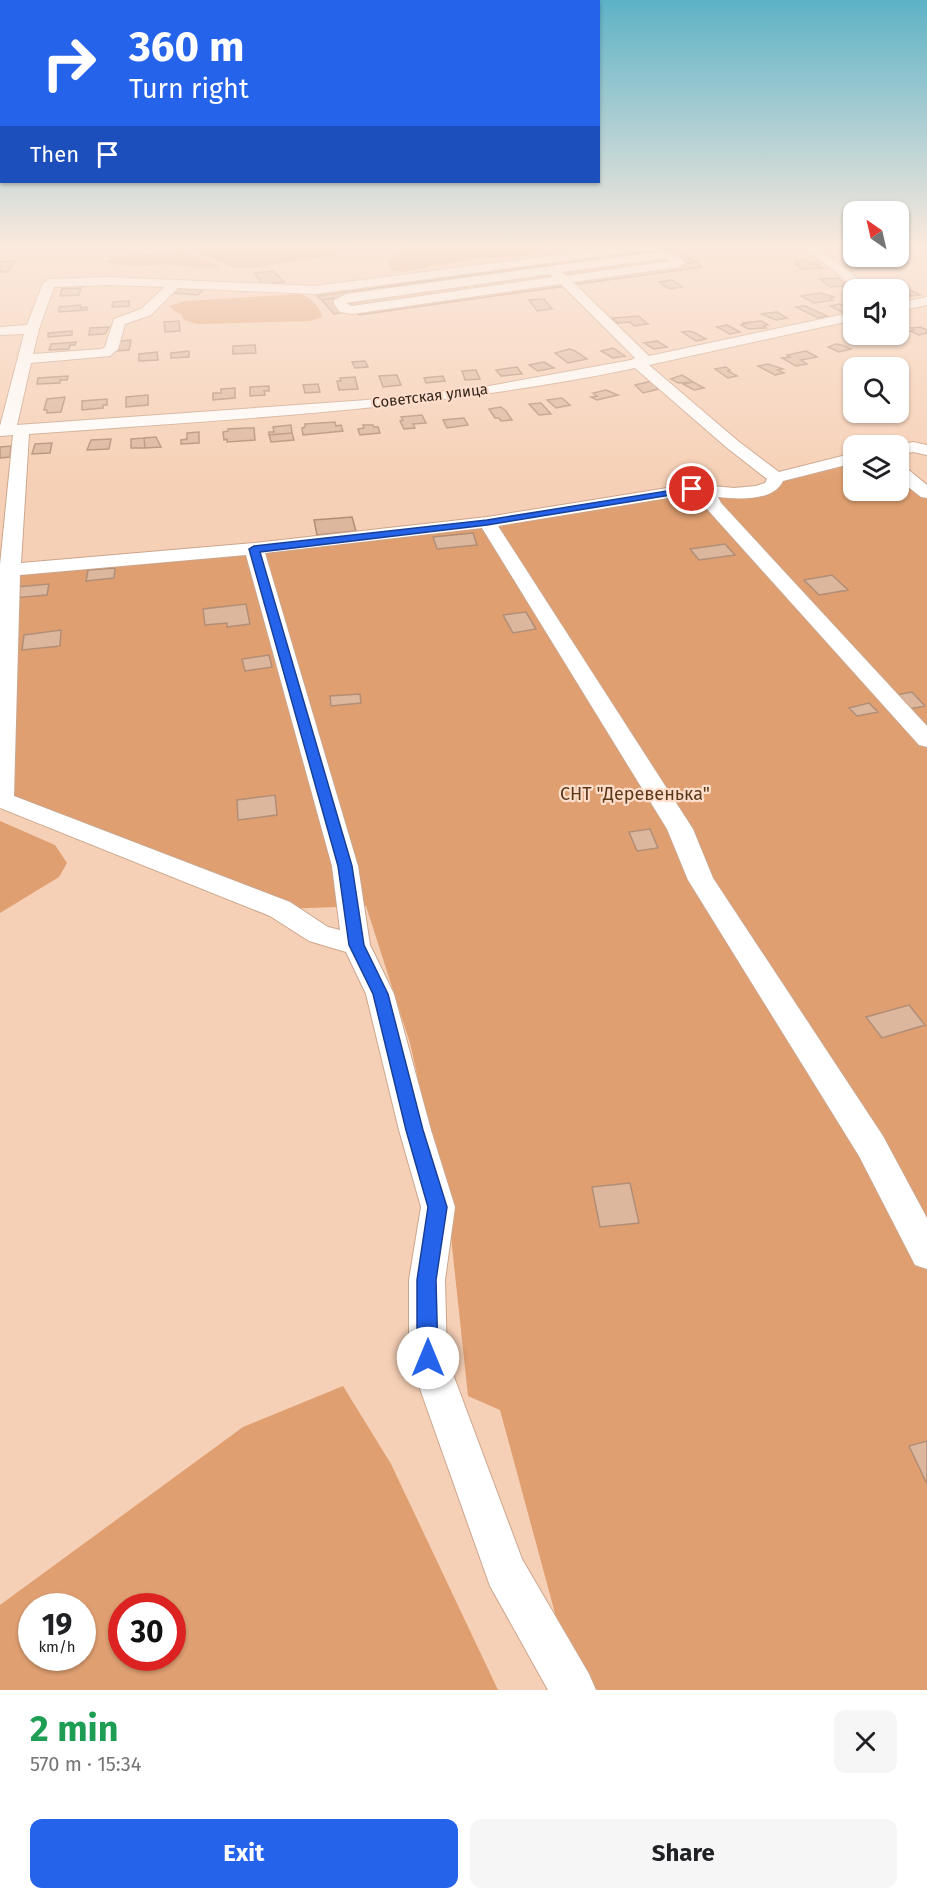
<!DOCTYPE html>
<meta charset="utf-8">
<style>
body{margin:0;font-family:"Fira Sans",sans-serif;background:#f6f6f6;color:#202124;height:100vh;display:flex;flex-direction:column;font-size:22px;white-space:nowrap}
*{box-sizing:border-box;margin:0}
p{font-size:20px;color:#757577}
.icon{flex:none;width:33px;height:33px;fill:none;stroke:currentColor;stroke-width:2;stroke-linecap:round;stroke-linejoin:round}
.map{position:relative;height:1690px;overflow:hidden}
.details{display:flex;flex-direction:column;background:#fff;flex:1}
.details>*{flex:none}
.guide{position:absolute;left:0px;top:0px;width:600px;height:183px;box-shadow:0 2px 4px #0004;background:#2563eb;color:#fff;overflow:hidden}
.needle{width:39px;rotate:326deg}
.fabs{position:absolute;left:843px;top:201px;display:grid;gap:12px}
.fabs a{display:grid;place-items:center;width:66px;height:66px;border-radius:12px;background:#fff;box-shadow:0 2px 4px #0004;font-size:30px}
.speed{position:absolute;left:18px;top:1593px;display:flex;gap:12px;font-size:30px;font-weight:700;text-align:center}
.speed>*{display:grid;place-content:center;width:78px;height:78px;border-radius:50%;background:#fff;box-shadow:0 2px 4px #0004;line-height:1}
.speed small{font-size:15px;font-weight:400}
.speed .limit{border:9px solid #d22;background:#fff;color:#111}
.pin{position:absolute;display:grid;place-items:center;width:51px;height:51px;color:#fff;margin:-26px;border:3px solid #fff;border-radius:50%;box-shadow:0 2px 6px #0007}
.me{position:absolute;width:66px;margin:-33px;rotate:0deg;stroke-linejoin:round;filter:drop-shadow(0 0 4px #0008)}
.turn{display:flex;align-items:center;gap:21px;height:126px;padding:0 30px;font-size:27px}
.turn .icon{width:78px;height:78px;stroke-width:2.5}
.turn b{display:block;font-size:42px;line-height:51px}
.then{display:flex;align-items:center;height:57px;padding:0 30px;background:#0003;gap:12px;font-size:22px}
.round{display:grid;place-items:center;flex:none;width:63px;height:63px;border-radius:12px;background:#f6f6f6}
.overview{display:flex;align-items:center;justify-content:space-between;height:102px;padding:0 30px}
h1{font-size:36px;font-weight:700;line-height:45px;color:#1e9e55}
.cta{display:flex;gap:12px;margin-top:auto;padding:12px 30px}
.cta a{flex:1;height:69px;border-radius:12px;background:#2563eb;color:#fff;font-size:24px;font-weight:700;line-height:69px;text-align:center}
.cta a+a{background:#f6f6f6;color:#202124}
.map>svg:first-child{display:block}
.green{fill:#df9f71;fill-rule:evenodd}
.building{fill:#dcb69d;stroke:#b28e76;stroke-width:1.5}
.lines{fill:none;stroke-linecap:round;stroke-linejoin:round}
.minor-casing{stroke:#cba68d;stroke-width:2}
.minor{fill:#fff;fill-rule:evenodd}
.route{fill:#2563eb;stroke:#184099;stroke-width:1.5}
.labels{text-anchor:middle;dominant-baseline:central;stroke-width:4.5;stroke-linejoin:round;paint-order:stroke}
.far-street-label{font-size:15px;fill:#33251b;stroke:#fedeca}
.park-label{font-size:18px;fill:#5e3719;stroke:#fedeca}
</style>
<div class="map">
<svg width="927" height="1690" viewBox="0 0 927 1690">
<rect width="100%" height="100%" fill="#f6d0b6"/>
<!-- green -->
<path class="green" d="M 213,245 L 354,245 L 334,255 L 254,268 L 234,268 L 190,249 Z
M 410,245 L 553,245 L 528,255 L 503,258 L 476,258 L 402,272 L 391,270 L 388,261 L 408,248 Z
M 180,251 L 220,266 C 203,272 189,266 173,265 C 150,264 129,268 106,262 L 115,257 Z
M 301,294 C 310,297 321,308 322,317 L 310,321 L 197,324 L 184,320 L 181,314 L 174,311 L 169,306 L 185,301 Z
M 853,458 L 854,490 L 898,490 L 899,470 L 927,493 L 927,1690 L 590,1690 L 559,1628 L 500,1410 L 468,1396 L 449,1218 L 410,1043 L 366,906 L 280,909 L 0,799 L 0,571 L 254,549 L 692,489 L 759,491 L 776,478 Z
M 0,821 L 55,845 L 67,863 L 59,877 L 0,913 Z
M 343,1386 L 391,1464 L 498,1690 L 0,1690 L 0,1605 L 243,1427 ZM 32,1606 L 82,1606 L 82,1658 L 32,1658 ZM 122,1606 L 172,1606 L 172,1658 L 122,1658 Z"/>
<!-- building -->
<path class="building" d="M 674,248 L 696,262 L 686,263 L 665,249 Z
M 657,251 L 662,253 L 555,267 L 551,265 Z
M 665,256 L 675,262 L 567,277 L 557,271 Z
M 804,260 L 819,265 L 823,268 L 802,269 L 794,264 L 799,264 L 795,261 Z
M 15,261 L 7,272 L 0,272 L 0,262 Z
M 696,262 L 702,267 L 682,270 L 676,266 Z
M 546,265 L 550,268 L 322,300 L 317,296 Z
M 676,266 L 682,270 L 578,284 L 573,280 Z
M 273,271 L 284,282 L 264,285 L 254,273 Z
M 548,273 L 557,279 L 479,289 L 471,283 Z
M 838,278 L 846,284 L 842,284 L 845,286 L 830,287 L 820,279 Z
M 672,280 L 682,287 L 669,289 L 659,282 Z
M 561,283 L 566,286 L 359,315 L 355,311 Z
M 462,284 L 471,291 L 353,307 L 346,300 Z
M 81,288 L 79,295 L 60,296 L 62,289 Z
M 178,288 L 203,290 L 198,295 L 174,293 Z
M 908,289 L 920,295 L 910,296 L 898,291 Z
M 820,293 L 834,297 L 830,298 L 833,300 L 814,303 L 801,296 Z
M 332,298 L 345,312 L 334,314 L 322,300 Z
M 544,299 L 552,309 L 537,311 L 529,300 Z
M 129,301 L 129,306 L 112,307 L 113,302 Z
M 840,304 L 854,311 L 844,313 L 830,306 Z
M 81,305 L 81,308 L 87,307 L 87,310 L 59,312 L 59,307 Z
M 805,306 L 827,316 L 818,318 L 796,307 Z
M 777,312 L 787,318 L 776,320 L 761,314 Z
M 638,316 L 648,324 L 634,326 L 630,322 L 617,323 L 612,318 Z
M 179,321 L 180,331 L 165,332 L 164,322 Z
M 761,321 L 768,325 L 763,326 L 766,328 L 748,329 L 741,325 L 745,324 L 742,323 Z
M 727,325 L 740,332 L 730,334 L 717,327 Z
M 109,327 L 105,334 L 89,335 L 90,328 Z
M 920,327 L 927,330 L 927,333 L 919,335 L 910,331 L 914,330 L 911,328 Z
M 72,331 L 72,335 L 48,337 L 48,333 Z
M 689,331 L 695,333 L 706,339 L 696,341 L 682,332 Z
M 898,334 L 903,336 L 883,341 L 874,336 Z
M 131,340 L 129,350 L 116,351 L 119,341 Z
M 657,341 L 667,347 L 654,349 L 644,343 Z
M 76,342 L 75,345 L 70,345 L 69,349 L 49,350 L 51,344 Z
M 836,344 L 842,345 L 851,349 L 839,352 L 828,347 Z
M 255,345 L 256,353 L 233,354 L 233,346 Z
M 613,348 L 625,356 L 613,358 L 601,351 Z
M 569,349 L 575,351 L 587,359 L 568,363 L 555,353 Z
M 189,351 L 189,357 L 171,358 L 171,353 Z
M 806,351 L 817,357 L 801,360 L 807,364 L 796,366 L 782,358 L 790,357 L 787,355 Z
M 157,352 L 158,360 L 139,361 L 139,354 Z
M 365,361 L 368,367 L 355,368 L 352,362 Z
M 544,362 L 554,368 L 538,371 L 529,365 Z
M 768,364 L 783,369 L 778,370 L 784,373 L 775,375 L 758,366 Z
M 517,367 L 522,374 L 501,376 L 496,370 Z
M 726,367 L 730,370 L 728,371 L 737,376 L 728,378 L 715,369 Z
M 476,370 L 480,379 L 465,380 L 462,371 Z
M 397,375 L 401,385 L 383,387 L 379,376 Z
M 682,375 L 693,382 L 678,383 L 671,379 Z
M 68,376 L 67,380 L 60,380 L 60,383 L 37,384 L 38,378 Z
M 443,376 L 445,381 L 426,383 L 424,378 Z
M 355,377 L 358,389 L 339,390 L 337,381 L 341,381 L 340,378 Z
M 652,381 L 660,387 L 657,388 L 659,389 L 643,393 L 635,385 Z
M 693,382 L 704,388 L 694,390 L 683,384 Z
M 318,384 L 320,392 L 305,393 L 303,385 Z
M 269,386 L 269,391 L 264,391 L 265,395 L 250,396 L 250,387 Z
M 235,388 L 235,398 L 213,400 L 213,393 L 221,393 L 221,389 Z
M 606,390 L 618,395 L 597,400 L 591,397 L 597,396 L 593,393 Z
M 148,395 L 148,405 L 126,407 L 126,397 Z
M 65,397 L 61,412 L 47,413 L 47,410 L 44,410 L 47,399 Z
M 562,398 L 570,405 L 556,408 L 547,400 Z
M 107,399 L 107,405 L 103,405 L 103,408 L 82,410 L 82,401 Z
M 541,403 L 551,414 L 539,415 L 529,404 Z
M 501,407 L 506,411 L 512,420 L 501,421 L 499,418 L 495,418 L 489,409 Z
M 422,415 L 426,423 L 413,424 L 415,428 L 404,429 L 400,421 L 403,420 L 401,417 Z
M 464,418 L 468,425 L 447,428 L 443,420 Z
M 335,422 L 336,426 L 341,425 L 343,431 L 303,435 L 302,428 L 305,427 L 305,424 Z
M 291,425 L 292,433 L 269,435 L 269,432 L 274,432 L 273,427 Z
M 363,425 L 373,425 L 374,427 L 378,427 L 380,433 L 360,435 L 358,429 L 364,428 Z
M 247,428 L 254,428 L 255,440 L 227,442 L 227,439 L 224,440 L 223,432 L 228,431 L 228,429 Z
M 199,432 L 199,443 L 181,444 L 181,440 L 187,439 L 187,433 Z
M 292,433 L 294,440 L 271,442 L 269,435 Z
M 156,437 L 161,447 L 145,448 L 144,438 Z
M 144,438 L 145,448 L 131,448 L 131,439 Z
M 111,439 L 109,449 L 87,450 L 91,440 Z
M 52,443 L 50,453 L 32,454 L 35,444 Z
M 11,446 L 10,457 L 0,458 L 0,447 Z
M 886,490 L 892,494 L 869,499 L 857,491 Z
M 693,502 L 700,509 L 683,512 L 676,505 Z
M 352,517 L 356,531 L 317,535 L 314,520 Z
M 473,533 L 477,545 L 437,549 L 433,537 Z
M 725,544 L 735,555 L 699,560 L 690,549 Z
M 115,568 L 114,578 L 86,581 L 88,570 Z
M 832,575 L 848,590 L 819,595 L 804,580 Z
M 49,584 L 47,595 L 14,598 L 16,587 Z
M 246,604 L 250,624 L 227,627 L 227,623 L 205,625 L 203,609 Z
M 526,612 L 536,629 L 513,633 L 503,615 Z
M 61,630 L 60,646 L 22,650 L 24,635 Z
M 269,655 L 272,667 L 245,671 L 242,659 Z
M 912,692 L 925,706 L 904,710 L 891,696 Z
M 360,694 L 361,703 L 331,706 L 330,696 Z
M 869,703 L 878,712 L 857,716 L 849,708 Z
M 275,795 L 277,815 L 238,820 L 237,800 Z
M 650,829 L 658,848 L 637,851 L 629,832 Z
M 909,1005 L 925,1025 L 882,1038 L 866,1017 Z
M 630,1183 L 639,1223 L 600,1227 L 592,1187 Z
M 927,1441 L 927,1484 L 909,1446 Z"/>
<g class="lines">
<!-- minor casing -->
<g class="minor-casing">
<path id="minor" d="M 634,245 L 667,245 L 661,248 L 315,294 L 178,288 L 151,315 L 125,324 L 118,349 L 110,356 L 31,363 L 17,425 L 367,400 L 489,386 L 631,360 L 635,358 L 561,284 L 352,314 L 340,312 L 334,304 L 334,300 L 346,294 L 662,251 L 677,255 L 685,263 L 679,267 L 573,282 L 649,356 L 854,312 L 854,320 L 649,365 L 738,441 L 779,472 L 854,453 L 854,463 L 783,481 C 773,502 738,499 718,497 L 721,503 L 927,726 L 927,747 L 919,745 L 707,509 L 700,495 L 692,494 L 498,526 L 693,829 L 713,878 L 883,1136 L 927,1218 L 927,1269 L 915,1265 L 859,1156 L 688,880 L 667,829 L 482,528 L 265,553 L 358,866 L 370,945 L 394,994 L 431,1130 L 455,1207 L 445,1280 L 447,1358 L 522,1559 L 589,1674 L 596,1690 L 548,1690 L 490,1586 L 409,1358 L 409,1280 L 421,1207 L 399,1130 L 366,994 L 346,952 L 309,941 L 270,916 L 0,808 L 0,565 L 13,435 L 0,436 L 0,426 L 24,334 L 0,335 L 0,327 L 27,325 L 43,283 L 49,279 L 109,277 L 315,286 ZM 662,259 L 670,261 L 566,276 L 562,272 ZM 550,274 L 553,277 L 352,306 L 346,303 ZM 109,285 L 165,287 L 141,309 L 114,319 L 105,347 L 102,349 L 33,354 L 39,329 L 54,287 ZM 635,368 L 726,447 L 767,479 L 765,483 L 756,486 L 734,488 L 692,484 L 487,517 L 254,543 L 21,563 L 29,434 C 232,419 435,410 635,368 ZM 246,555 L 332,866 L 340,930 L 328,927 L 290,902 L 14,796 L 20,575 Z
M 801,245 L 814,245 L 873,290 L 858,290 Z
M 927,297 L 927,305 L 898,311 L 898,303 Z
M 913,442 L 927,445 L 927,455 L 913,452 L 898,455 L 898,446 L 896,446 Z
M 898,465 L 904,466 L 927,485 L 927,498 L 921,497 L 898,479 Z"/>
</g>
<!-- minor -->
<use href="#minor" class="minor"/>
</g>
<!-- sky -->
<linearGradient id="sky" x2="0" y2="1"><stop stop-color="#5db2c6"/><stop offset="0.51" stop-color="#fbeade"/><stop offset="1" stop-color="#fbeade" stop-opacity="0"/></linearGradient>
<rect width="927" height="482" fill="url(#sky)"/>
<!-- route -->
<path class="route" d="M 692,487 L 697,489 L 695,491 L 487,525 L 260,552 L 352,866 L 364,945 L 388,994 L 423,1130 L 447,1207 L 436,1280 L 438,1358 L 435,1365 L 428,1368 L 420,1365 L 417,1358 L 417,1280 L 428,1207 L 406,1130 L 373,994 L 349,945 L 338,866 L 249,549 L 254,546 L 487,520 Z"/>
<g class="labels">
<!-- far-street labels -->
<g class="far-street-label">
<text transform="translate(430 396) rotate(-7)">Советская улица</text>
</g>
<!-- park labels -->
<g class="park-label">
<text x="635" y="794">СНТ "Деревенька"</text>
</g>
</g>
</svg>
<div class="fabs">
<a><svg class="needle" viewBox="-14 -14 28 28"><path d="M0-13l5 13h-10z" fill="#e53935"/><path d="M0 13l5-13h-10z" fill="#757577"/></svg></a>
<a><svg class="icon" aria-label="sound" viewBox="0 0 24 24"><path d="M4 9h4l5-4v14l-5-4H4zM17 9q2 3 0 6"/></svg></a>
<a><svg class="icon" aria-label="search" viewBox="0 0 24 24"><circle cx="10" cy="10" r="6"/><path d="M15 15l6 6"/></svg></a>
<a><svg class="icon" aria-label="layers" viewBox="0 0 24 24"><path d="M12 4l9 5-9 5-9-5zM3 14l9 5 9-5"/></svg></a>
</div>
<div class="speed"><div>19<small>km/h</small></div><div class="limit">30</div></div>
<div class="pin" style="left:692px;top:489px;background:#d93025"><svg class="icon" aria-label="arrive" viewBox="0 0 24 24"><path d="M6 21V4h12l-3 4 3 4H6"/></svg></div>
<svg class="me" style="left:428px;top:1358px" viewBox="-20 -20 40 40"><circle r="19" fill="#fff"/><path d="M0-13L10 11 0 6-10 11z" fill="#2563eb"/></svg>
<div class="guide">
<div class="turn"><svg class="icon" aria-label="right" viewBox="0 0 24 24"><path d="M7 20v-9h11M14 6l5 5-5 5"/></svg><div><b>360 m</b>Turn right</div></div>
<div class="then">Then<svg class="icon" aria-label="arrive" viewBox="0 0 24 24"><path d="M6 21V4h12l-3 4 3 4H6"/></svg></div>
</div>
</div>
<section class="details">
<div class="overview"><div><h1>2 min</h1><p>570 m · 15:34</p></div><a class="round"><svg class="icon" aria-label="close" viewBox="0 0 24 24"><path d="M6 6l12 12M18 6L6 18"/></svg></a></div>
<div class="cta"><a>Exit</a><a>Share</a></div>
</section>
